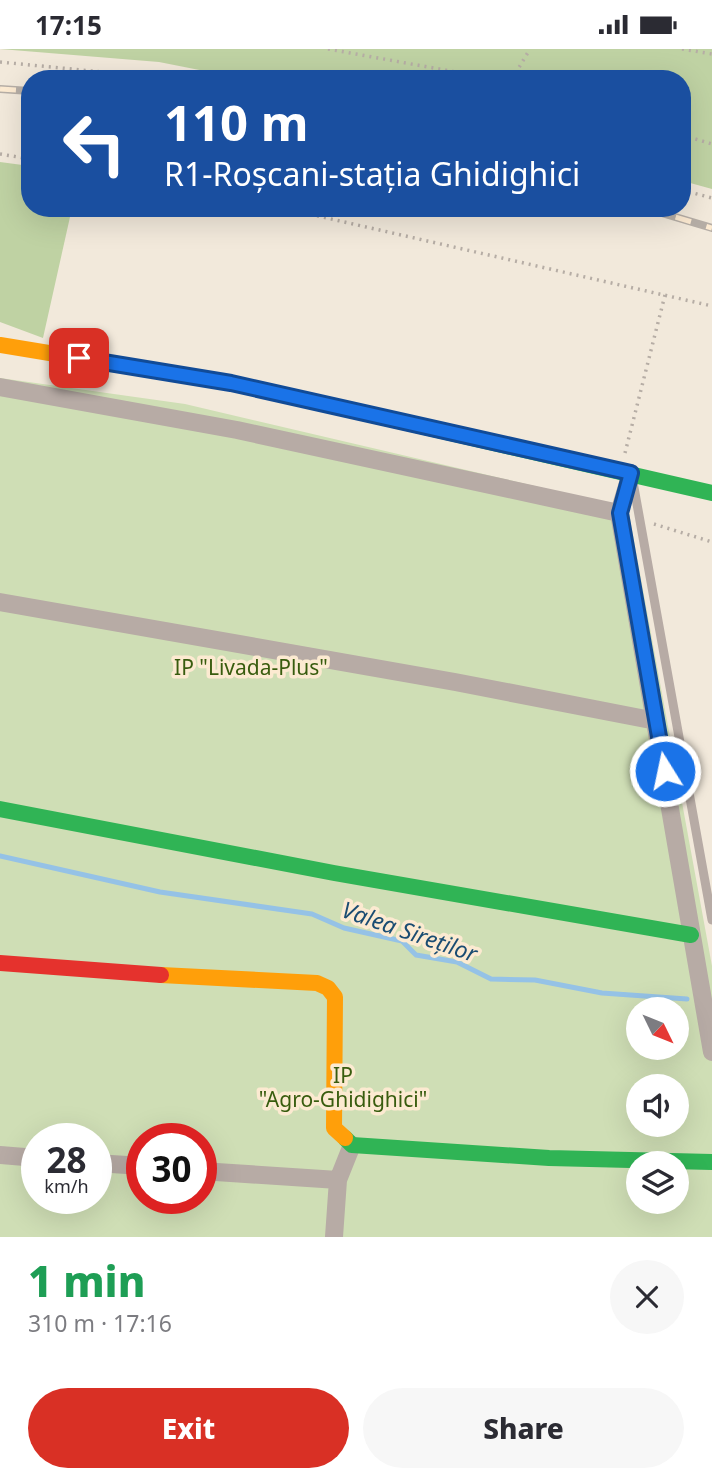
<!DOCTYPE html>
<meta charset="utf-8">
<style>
body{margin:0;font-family:"Noto Sans",sans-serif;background:#f7f7f7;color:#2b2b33;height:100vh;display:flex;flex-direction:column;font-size:26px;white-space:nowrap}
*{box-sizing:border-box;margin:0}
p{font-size:23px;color:#7c7c81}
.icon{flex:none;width:38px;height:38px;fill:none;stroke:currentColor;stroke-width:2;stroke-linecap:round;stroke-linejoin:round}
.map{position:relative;height:1188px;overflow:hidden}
.details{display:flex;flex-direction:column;background:#fff;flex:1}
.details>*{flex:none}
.banner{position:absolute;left:21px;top:21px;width:670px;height:147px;border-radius:28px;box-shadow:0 7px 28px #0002;background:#1a4fa0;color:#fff;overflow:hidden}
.needle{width:46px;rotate:133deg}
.buttons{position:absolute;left:626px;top:948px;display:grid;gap:14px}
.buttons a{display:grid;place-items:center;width:63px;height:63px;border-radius:50%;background:#fff;box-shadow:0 7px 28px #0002;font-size:35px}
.speed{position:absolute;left:21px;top:1074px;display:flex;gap:14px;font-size:35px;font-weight:700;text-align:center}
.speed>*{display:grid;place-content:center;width:91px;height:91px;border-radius:50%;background:#fff;box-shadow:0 7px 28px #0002;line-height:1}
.speed small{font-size:18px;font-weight:400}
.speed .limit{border:10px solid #d22;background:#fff;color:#111}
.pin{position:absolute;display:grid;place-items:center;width:60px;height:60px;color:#fff;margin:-30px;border-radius:14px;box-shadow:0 4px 10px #0006}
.me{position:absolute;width:77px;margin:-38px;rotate:350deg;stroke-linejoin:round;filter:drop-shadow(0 0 5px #0008)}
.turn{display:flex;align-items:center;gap:24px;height:147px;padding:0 28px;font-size:32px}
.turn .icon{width:91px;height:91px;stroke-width:2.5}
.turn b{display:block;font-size:49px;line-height:60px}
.round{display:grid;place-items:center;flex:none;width:74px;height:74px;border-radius:37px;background:#f7f7f7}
.headline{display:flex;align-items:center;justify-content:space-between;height:119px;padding:0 28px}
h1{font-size:42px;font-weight:800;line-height:52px;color:#1e9e55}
.button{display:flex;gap:14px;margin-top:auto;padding:14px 28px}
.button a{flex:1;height:80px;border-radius:42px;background:#d93025;color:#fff;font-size:28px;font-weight:800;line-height:80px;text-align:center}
.button a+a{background:#f7f7f7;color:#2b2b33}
.status{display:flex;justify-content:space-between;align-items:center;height:49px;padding:0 35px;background:#fff;direction:ltr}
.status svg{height:19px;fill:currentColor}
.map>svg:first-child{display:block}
.green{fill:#cfdeb5;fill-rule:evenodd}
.forest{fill:#bfd2a3}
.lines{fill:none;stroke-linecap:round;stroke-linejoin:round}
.stream{stroke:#95c2e6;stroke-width:5}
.path{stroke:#b6ada5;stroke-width:3.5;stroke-dasharray:2 5;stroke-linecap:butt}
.lane{stroke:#b7aba5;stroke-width:9}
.street{stroke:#b7aba5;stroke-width:18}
.fast{stroke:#30b455;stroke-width:16}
.slow{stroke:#ff9f0a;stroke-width:16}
.jam{stroke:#e5322d;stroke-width:16}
.rail-casing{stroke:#b6aea6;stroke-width:8}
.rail{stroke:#fcead1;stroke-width:5;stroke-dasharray:16;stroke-linecap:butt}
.route-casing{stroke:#114b97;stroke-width:18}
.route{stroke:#1a73e8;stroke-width:12}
.labels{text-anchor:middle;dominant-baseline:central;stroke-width:7;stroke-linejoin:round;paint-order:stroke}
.park-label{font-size:21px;fill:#385c0e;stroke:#fcead1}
.water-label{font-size:23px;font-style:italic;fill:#1a4c72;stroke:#fcead1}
</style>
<div class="status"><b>17:15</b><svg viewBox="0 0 49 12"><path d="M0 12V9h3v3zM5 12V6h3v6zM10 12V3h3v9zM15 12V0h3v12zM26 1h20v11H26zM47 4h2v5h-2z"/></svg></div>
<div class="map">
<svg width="712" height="1188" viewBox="0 0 712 1188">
<rect width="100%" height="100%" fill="#f2e9db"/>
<!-- green -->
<path class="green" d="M 0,329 L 185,355 L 628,459 L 712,917 L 712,1188 L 0,1188 ZM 639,961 L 677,961 L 677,999 L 639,999 ZM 639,1038 L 677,1038 L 677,1076 L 639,1076 ZM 37,1090 L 96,1090 L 96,1150 L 37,1150 ZM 142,1090 L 201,1090 L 201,1150 L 142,1150 ZM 639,1115 L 677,1115 L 677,1153 L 639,1153 Z"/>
<!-- forest -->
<path class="forest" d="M 0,0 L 712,0 L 712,140 L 683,132 L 682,30 L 245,30 L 159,13 Z
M 0,113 L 30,117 L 30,159 L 72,159 L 43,289 L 0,273 Z"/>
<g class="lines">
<!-- stream -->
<path class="stream" d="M 0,807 L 160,843 L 312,865 L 344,879 L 402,892 L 416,906 L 457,913 L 491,930 L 535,931 L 602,944 L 687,950"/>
<!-- path -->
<path class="path" d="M 328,0 L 495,30
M 682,0 L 712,5
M 0,13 L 173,30
M 512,30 L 530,0
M 682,86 L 712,95
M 0,105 L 30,110
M 682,141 L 712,149
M 283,159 L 712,257
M 625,404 L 665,246
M 654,475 L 712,493"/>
<!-- lane -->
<path class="lane" d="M 633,433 L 712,871"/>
<!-- street -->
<path class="street" d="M 0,338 L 237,381 L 619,464
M 631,424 L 619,464 L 712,1003
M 0,553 L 455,633 L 656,672
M 0,1106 L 37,1109
M 96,1114 L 142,1117
M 201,1122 L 338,1131
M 334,1188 L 338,1131 L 352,1096"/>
<!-- fast -->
<path class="fast" d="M 424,378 L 712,444
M 0,760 L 334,824 L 691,886
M 345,1089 L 352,1096 L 549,1109 L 712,1113"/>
<!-- slow -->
<path class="slow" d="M 0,296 L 231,334 L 424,378
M 161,926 L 317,934 L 328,939 L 335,948 L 334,1079 L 345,1089"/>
<!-- jam -->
<path class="jam" d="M 0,914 L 161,926"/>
<!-- rail casing -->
<g class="rail-casing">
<path id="rail" d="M 0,40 L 30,42
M 645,159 L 712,179"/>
</g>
<!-- rail -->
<use href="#rail" class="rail"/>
</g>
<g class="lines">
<!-- route casing -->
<g class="route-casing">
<path id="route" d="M 79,309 L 231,334 L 631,424 L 620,464 L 665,722"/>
</g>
<!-- route -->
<use href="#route" class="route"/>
</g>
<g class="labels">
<!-- park labels -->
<g class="park-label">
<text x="251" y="618">IP "Livada-Plus"</text>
<text x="343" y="1026">IP<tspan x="343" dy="24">"Agro-Ghidighici"</tspan></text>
</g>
<!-- water labels -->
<g class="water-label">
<text transform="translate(410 882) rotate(19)">Valea Sireților</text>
</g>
</g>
</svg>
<div class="buttons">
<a><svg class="needle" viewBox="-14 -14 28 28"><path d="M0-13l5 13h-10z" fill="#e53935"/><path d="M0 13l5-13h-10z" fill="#7c7c81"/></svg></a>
<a><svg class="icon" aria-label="sound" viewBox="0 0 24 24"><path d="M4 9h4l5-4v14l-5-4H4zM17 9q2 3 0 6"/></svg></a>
<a><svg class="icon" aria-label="layers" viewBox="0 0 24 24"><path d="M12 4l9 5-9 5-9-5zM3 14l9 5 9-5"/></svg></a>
</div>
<div class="speed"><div>28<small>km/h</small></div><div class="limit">30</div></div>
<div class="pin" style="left:79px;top:309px;background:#d93025"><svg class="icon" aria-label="arrive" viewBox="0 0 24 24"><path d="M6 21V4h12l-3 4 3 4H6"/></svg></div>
<svg class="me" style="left:665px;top:722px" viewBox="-20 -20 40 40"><circle r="17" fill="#1a73e8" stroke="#fff" stroke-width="3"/><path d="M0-11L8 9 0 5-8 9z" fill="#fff"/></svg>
<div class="banner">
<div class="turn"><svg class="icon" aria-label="left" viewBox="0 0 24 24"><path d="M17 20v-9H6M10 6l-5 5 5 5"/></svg><div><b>110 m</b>R1-Roșcani-stația Ghidighici</div></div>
</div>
</div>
<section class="details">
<div class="headline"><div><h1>1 min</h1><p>310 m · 17:16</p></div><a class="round"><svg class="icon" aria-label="close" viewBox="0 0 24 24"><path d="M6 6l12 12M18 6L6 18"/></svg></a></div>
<div class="button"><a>Exit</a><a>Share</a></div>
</section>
